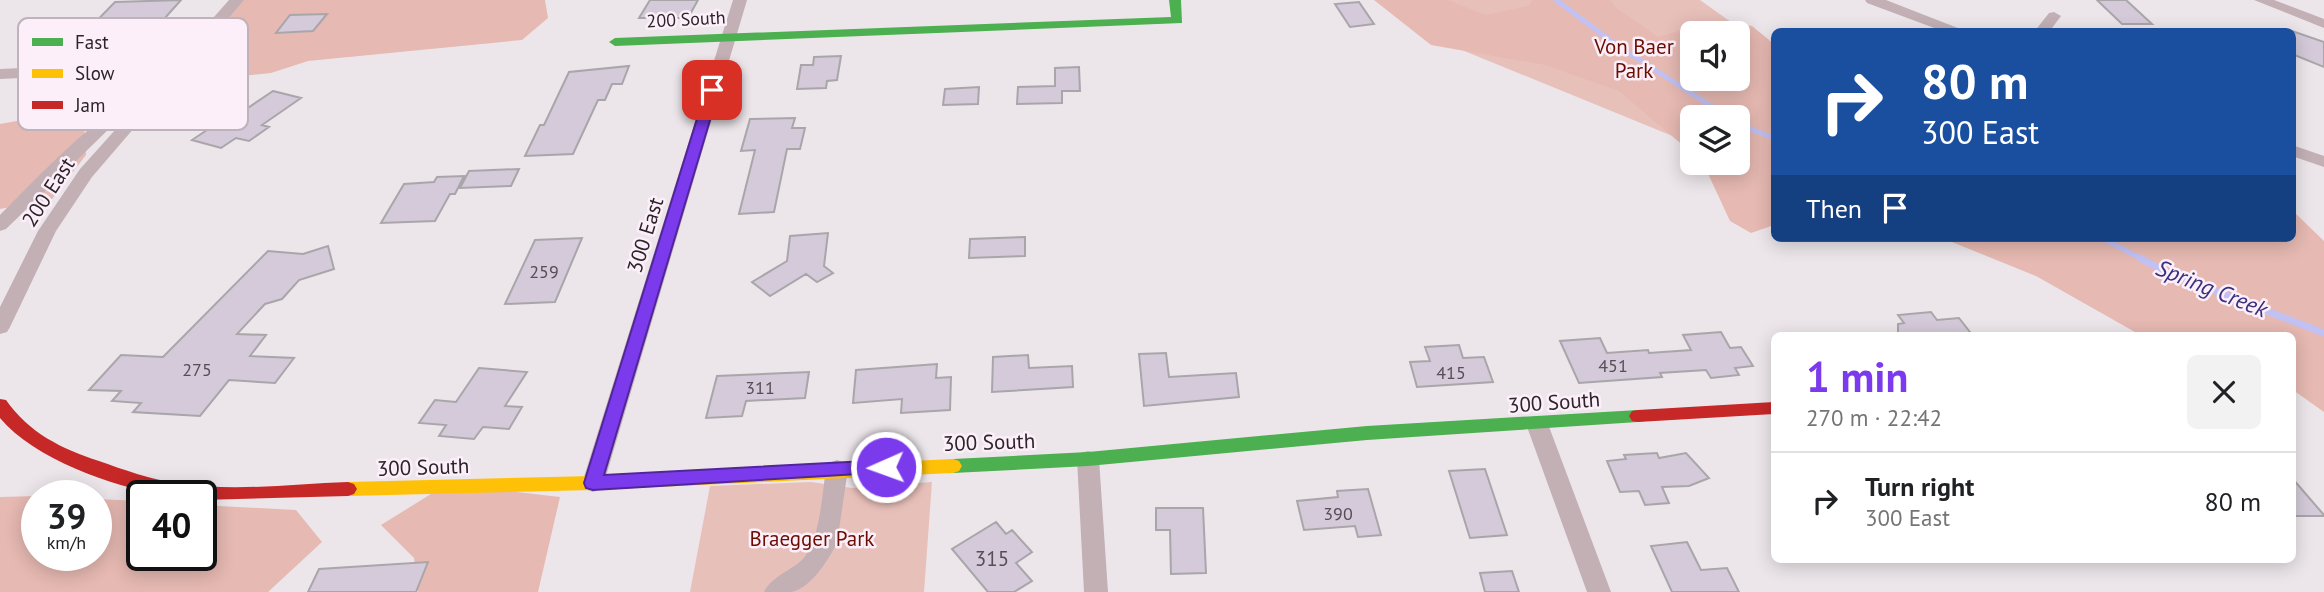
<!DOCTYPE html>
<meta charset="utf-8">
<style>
body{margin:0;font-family:"PT Sans",sans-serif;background:#f2f2f2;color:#202124;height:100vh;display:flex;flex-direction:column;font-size:26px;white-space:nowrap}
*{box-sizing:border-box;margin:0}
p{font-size:23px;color:#757577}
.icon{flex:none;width:38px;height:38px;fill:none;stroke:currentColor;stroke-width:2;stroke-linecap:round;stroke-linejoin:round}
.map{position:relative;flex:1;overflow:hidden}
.panel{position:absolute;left:1771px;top:332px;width:525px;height:231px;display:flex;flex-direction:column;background:#fff;border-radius:10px;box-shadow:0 4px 18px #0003}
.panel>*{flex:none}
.guide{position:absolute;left:1771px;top:28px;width:525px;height:214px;border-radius:10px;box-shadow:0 4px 18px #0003;background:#1a4fa0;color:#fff;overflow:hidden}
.tools{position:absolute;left:1680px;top:21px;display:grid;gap:14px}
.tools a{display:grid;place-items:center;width:70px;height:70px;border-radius:10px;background:#fff;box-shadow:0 4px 18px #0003;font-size:35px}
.speed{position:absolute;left:21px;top:480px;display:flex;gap:14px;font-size:35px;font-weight:700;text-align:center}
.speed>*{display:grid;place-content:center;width:91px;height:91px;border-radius:50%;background:#fff;box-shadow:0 4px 18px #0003;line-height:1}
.speed small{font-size:18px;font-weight:400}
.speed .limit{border:4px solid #111;border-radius:10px;background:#fff;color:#111}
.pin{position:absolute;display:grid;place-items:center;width:60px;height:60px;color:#fff;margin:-30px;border-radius:14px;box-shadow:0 4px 10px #0006}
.me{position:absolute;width:77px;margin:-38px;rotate:268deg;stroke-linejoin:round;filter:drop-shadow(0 0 5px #0008)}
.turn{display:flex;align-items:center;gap:24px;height:147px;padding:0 35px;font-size:32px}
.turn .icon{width:91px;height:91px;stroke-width:2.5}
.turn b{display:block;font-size:49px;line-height:60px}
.then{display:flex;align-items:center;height:66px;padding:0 35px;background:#0003;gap:14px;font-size:26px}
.round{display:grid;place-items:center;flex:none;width:74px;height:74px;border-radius:10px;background:#f2f2f2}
.head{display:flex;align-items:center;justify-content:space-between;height:119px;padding:0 35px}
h1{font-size:42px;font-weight:700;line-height:52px;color:#7c3aed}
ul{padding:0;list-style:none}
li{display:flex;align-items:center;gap:21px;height:98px;padding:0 35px;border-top:2px solid #e0e0e0}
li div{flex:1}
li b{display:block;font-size:26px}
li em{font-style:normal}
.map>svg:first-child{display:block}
.green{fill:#e8c0ba;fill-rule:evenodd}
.forest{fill:#e6b9b2;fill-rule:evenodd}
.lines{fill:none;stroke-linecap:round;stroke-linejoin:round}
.stream-far1{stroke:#c1c2f3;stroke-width:5}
.stream{stroke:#c1c2f3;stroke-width:7}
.building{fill:#d4cad9;stroke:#a9a6aa;stroke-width:2}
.street{fill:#c2b0b5;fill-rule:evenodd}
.fast{fill:#4caf50;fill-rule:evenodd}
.slow{fill:#ffc107;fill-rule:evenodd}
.jam{fill:#c62828;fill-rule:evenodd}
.route{fill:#7c3aed;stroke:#51269a;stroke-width:2}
.labels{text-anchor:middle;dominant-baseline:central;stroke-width:5;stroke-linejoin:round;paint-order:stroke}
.far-street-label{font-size:18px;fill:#2b2529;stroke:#fdeff9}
.number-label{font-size:18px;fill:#554e55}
.park-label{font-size:21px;fill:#6b0e01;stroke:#fdeff9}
.street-label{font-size:21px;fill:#2b2529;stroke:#fdeff9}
.near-number-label{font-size:21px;fill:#554e55}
.water-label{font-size:23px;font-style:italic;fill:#37307f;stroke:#fdeff9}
.key{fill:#fdeff9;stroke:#beb2bb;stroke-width:2}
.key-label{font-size:19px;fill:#2b2529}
</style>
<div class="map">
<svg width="2324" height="592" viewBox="0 0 2324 592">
<rect width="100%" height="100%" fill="#ece6eb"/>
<!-- green -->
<path class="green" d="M 1384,0 L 1700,0 L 1759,42 L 1738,117 L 1692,117 L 1692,144 L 1413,30 ZM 1692,33 L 1738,33 L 1738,79 L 1692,79 Z
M 811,482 L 852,488 L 932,482 L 924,592 L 690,592 L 710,486 Z"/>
<!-- forest -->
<path class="forest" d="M 244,0 L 545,0 L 548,18 L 522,40 L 308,61 L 271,73 L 186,82 L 233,6 Z
M 1374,0 L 1448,0 L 1485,15 L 1529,6 L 1532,0 L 1610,0 L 1615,7 L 1658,37 L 1713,21 L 1752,26 L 1774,44 L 1774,225 L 1751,233 L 1730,221 L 1703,163 L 1738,163 L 1738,117 L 1692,117 L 1692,153 L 1619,91 L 1545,65 L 1431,45 ZM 1738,33 L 1738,79 L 1692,79 L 1692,33 Z
M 83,109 L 86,155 L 52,199 L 0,209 L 0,124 Z
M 2293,211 L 2324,241 L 2324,412 L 2293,390 L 2292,336 L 2142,336 L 2036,276 L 1942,238 L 2292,238 Z
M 447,484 L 560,497 L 538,592 L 418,592 L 414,558 L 381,525 Z
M 37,496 L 37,555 L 96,555 L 96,499 L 142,501 L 142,555 L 201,555 L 201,505 L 296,510 L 322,542 L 268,592 L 0,592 L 0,497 Z"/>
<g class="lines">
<!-- stream-far1 -->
<path class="stream-far1" d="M 1556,0 L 1618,46 L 1728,117
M 1738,124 L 1774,138
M 2102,238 L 2144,260"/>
<!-- stream -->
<path class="stream" d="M 2140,258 L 2168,273 L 2324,333"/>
</g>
<!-- building -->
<path class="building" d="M 181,0 L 147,38 L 120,39 L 125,35 L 81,37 L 115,2 Z
M 650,0 L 698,0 L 688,18 L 639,18 Z
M 2097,0 L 2126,0 L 2152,24 L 2122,24 Z
M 1359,2 L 1374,24 L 1350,27 L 1335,4 Z
M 327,14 L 313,31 L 276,33 L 290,15 Z
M 2292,31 L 2324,42 L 2324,67 L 2292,54 Z
M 841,56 L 837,80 L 827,81 L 826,88 L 797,89 L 801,65 L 813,65 L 814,57 Z
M 629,66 L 622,84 L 612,84 L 605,100 L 598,100 L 573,154 L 525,156 L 540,125 L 544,125 L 569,72 Z
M 1079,67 L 1080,91 L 1062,91 L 1062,103 L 1017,104 L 1018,87 L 1055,86 L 1055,68 Z
M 979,87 L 978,104 L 943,105 L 945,89 Z
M 273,91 L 301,98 L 262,125 L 269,127 L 249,141 L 236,138 L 221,148 L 192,140 L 216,124 L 221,126 Z
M 795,118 L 792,128 L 805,128 L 800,149 L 787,149 L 774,212 L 739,214 L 755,150 L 741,151 L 750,119 Z
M 519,169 L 511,186 L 460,188 L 469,171 Z
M 464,176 L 455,194 L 450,194 L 435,221 L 381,223 L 404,184 L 434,182 L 437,177 Z
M 828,233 L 824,266 L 833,273 L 817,282 L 806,274 L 770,296 L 752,282 L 787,261 L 790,236 Z
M 1025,237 L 1025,256 L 969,258 L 970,239 Z
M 582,238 L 555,302 L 505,304 L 535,240 Z
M 328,246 L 334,269 L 299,280 L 282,299 L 265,304 L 237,334 L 266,335 L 250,356 L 294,358 L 275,383 L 229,380 L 200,416 L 133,412 L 141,403 L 112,401 L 121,391 L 89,390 L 121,355 L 163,357 L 268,251 L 303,254 Z
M 1931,312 L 1937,320 L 1959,318 L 1973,336 L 1898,336 L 1898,324 L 1904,323 L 1898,315 Z
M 1721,332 L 1730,348 L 1741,347 L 1753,366 L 1735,368 L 1739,375 L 1711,378 L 1706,370 L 1660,373 L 1662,377 L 1579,383 L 1560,341 L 1600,338 L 1607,353 L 1648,350 L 1649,353 L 1691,350 L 1683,335 Z
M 1459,345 L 1463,358 L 1484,357 L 1493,382 L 1417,387 L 1410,362 L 1430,361 L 1425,347 Z
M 1166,353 L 1169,377 L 1236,373 L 1239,397 L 1144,406 L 1139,354 Z
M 1028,355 L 1029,368 L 1072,366 L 1073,387 L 992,392 L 993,357 Z
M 937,364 L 936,378 L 951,377 L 950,410 L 901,413 L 902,399 L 853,403 L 856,370 Z
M 479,368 L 527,372 L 505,406 L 522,407 L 509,429 L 483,427 L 474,439 L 439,436 L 446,425 L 419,423 L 435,400 L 456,402 Z
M 809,372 L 805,398 L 746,401 L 742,416 L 706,418 L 717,376 Z
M 1657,453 L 1659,458 L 1686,453 L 1709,478 L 1689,486 L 1662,487 L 1669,503 L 1645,505 L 1639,491 L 1620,492 L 1607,461 L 1626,459 L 1624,455 Z
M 1485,469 L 1507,535 L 1470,538 L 1449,471 Z
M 2292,478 L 2324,515 L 2324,516 L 2292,516 Z
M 1368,489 L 1381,535 L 1358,537 L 1355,526 L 1304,530 L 1297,501 L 1338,497 L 1337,491 Z
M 1156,508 L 1203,508 L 1206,573 L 1171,574 L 1170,530 L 1156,530 Z
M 996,522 L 1006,534 L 1012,530 L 1032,552 L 1016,563 L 1032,581 L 1014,592 L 988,592 L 952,549 Z
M 1687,542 L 1701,570 L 1727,568 L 1739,592 L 1672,592 L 1651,546 Z
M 428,562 L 416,592 L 308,592 L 319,569 Z
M 1512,571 L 1519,592 L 1485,592 L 1480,573 Z"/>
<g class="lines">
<!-- street -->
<path class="street" d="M 229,0 L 244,0 L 92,177 L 56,231 L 10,327 L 7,332 L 0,334 L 0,307 L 38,231 L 80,169 L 125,119 L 113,125 L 6,229 L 0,231 L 0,215 C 28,188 108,100 143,98 L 166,71 L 0,79 L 0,69 L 175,61 Z
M 733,0 L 747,0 L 604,483 L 601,489 L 593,492 L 585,489 L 582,483 Z
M 1865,0 L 1886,0 L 1968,32 L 1945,32 L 1867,3 Z
M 2254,0 L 2274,0 L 2324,19 L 2324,28 Z
M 2054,12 L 2061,16 L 2049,32 L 2034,32 L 2049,13 Z
M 2292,145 L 2324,156 L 2324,167 L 2292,156 Z
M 1537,416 L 1545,418 L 1548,424 L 1611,592 L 1587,592 L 1526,424 L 1529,418 Z
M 1088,451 L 1096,453 L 1099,459 L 1108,592 L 1084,592 L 1077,459 L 1080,453 Z
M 837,460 L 845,463 L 848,469 L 837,543 C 828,560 812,587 792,592 C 784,592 773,592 764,592 C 771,577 790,571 802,560 C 820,542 822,494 826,469 L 829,463 Z"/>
<!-- fast -->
<path class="fast" d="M 1169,0 L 1181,0 L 1182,23 L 615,46 L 609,42 L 615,38 L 1171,17 Z
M 1638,410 L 1644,411 L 1647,416 L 1644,421 L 1638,422 L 1367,440 L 1088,466 L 953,473 L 947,471 L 944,466 L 947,461 L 953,459 L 1088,452 L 1367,426 Z"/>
<!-- slow -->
<path class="slow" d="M 953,459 L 959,461 L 962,466 L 959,471 L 953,473 L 593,490 L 348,496 L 342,494 L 339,489 L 342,484 L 348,482 L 593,476 Z"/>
<!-- jam -->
<path class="jam" d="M 0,399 L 6,400 C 29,433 62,449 99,461 C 124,470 150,479 176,483 C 233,492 291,484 348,482 L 354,484 L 357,489 L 354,494 L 348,496 L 201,500 L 201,495 C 189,495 176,497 163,495 C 112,486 34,459 0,418 Z
M 1774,402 L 1774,414 L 1638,422 L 1632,421 L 1629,416 L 1632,411 L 1638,410 Z"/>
</g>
<!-- route -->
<path class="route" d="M 712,86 L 719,90 L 604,475 L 886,460 L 892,462 L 895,467 L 892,472 L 593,490 L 586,488 L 584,483 L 706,90 Z"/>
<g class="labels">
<!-- far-street labels -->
<g class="far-street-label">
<text transform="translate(686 19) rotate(-3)">200 South</text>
</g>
<!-- number labels -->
<g class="number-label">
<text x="544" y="271">259</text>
<text x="1613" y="365">451</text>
<text x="197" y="369">275</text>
<text x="1451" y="372">415</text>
<text x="760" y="387">311</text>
<text x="1338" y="513">390</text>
</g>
<!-- park labels -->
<g class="park-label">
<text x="1634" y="46">Von Baer<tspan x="1634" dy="24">Park</tspan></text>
<text x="812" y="538">Braegger Park</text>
</g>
<!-- street labels -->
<g class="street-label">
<text transform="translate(48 192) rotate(-57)">200 East</text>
<text transform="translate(645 235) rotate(-73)">300 East</text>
<text transform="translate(1554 402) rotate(-4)">300 South</text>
<text transform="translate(989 442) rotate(-2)">300 South</text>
<text transform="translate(423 467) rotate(-2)">300 South</text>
</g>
<!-- near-number labels -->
<g class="near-number-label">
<text x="992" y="558">315</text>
</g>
<!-- water labels -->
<g class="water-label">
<text transform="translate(2212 288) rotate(22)">Spring Creek</text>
</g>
</g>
<!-- legend -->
<rect x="18" y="18" width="230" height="112" rx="10" class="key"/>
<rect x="32" y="38" width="31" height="8" fill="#4caf50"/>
<rect x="32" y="69" width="31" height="9" fill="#ffc107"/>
<rect x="32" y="101" width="31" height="8" fill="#c62828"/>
<g class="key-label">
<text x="75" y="49">Fast</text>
<text x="75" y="80">Slow</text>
<text x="75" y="112">Jam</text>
</g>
</svg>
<div class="tools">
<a><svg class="icon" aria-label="sound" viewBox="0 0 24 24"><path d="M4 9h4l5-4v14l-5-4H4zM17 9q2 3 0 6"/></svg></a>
<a><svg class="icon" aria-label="layers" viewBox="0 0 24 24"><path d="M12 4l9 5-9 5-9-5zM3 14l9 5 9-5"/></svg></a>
</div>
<div class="speed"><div>39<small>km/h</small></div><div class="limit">40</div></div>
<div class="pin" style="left:712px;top:90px;background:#d93025"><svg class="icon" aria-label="arrive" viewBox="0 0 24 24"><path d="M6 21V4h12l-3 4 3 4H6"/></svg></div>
<svg class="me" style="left:886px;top:467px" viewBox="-20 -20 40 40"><circle r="17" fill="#7c3aed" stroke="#fff" stroke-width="3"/><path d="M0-11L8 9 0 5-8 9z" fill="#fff"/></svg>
<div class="guide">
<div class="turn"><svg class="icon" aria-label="right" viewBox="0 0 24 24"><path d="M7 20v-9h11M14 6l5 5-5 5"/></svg><div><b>80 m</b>300 East</div></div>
<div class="then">Then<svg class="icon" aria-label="arrive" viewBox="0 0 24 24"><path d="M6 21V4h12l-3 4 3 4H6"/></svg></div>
</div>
<section class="panel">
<div class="head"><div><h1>1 min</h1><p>270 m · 22:42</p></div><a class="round"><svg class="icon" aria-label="close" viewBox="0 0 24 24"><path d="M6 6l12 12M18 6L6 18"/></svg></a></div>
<ul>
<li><svg class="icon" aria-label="right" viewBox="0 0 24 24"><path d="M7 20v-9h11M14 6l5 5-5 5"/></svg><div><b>Turn right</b><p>300 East</p></div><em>80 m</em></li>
</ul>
</section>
</div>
